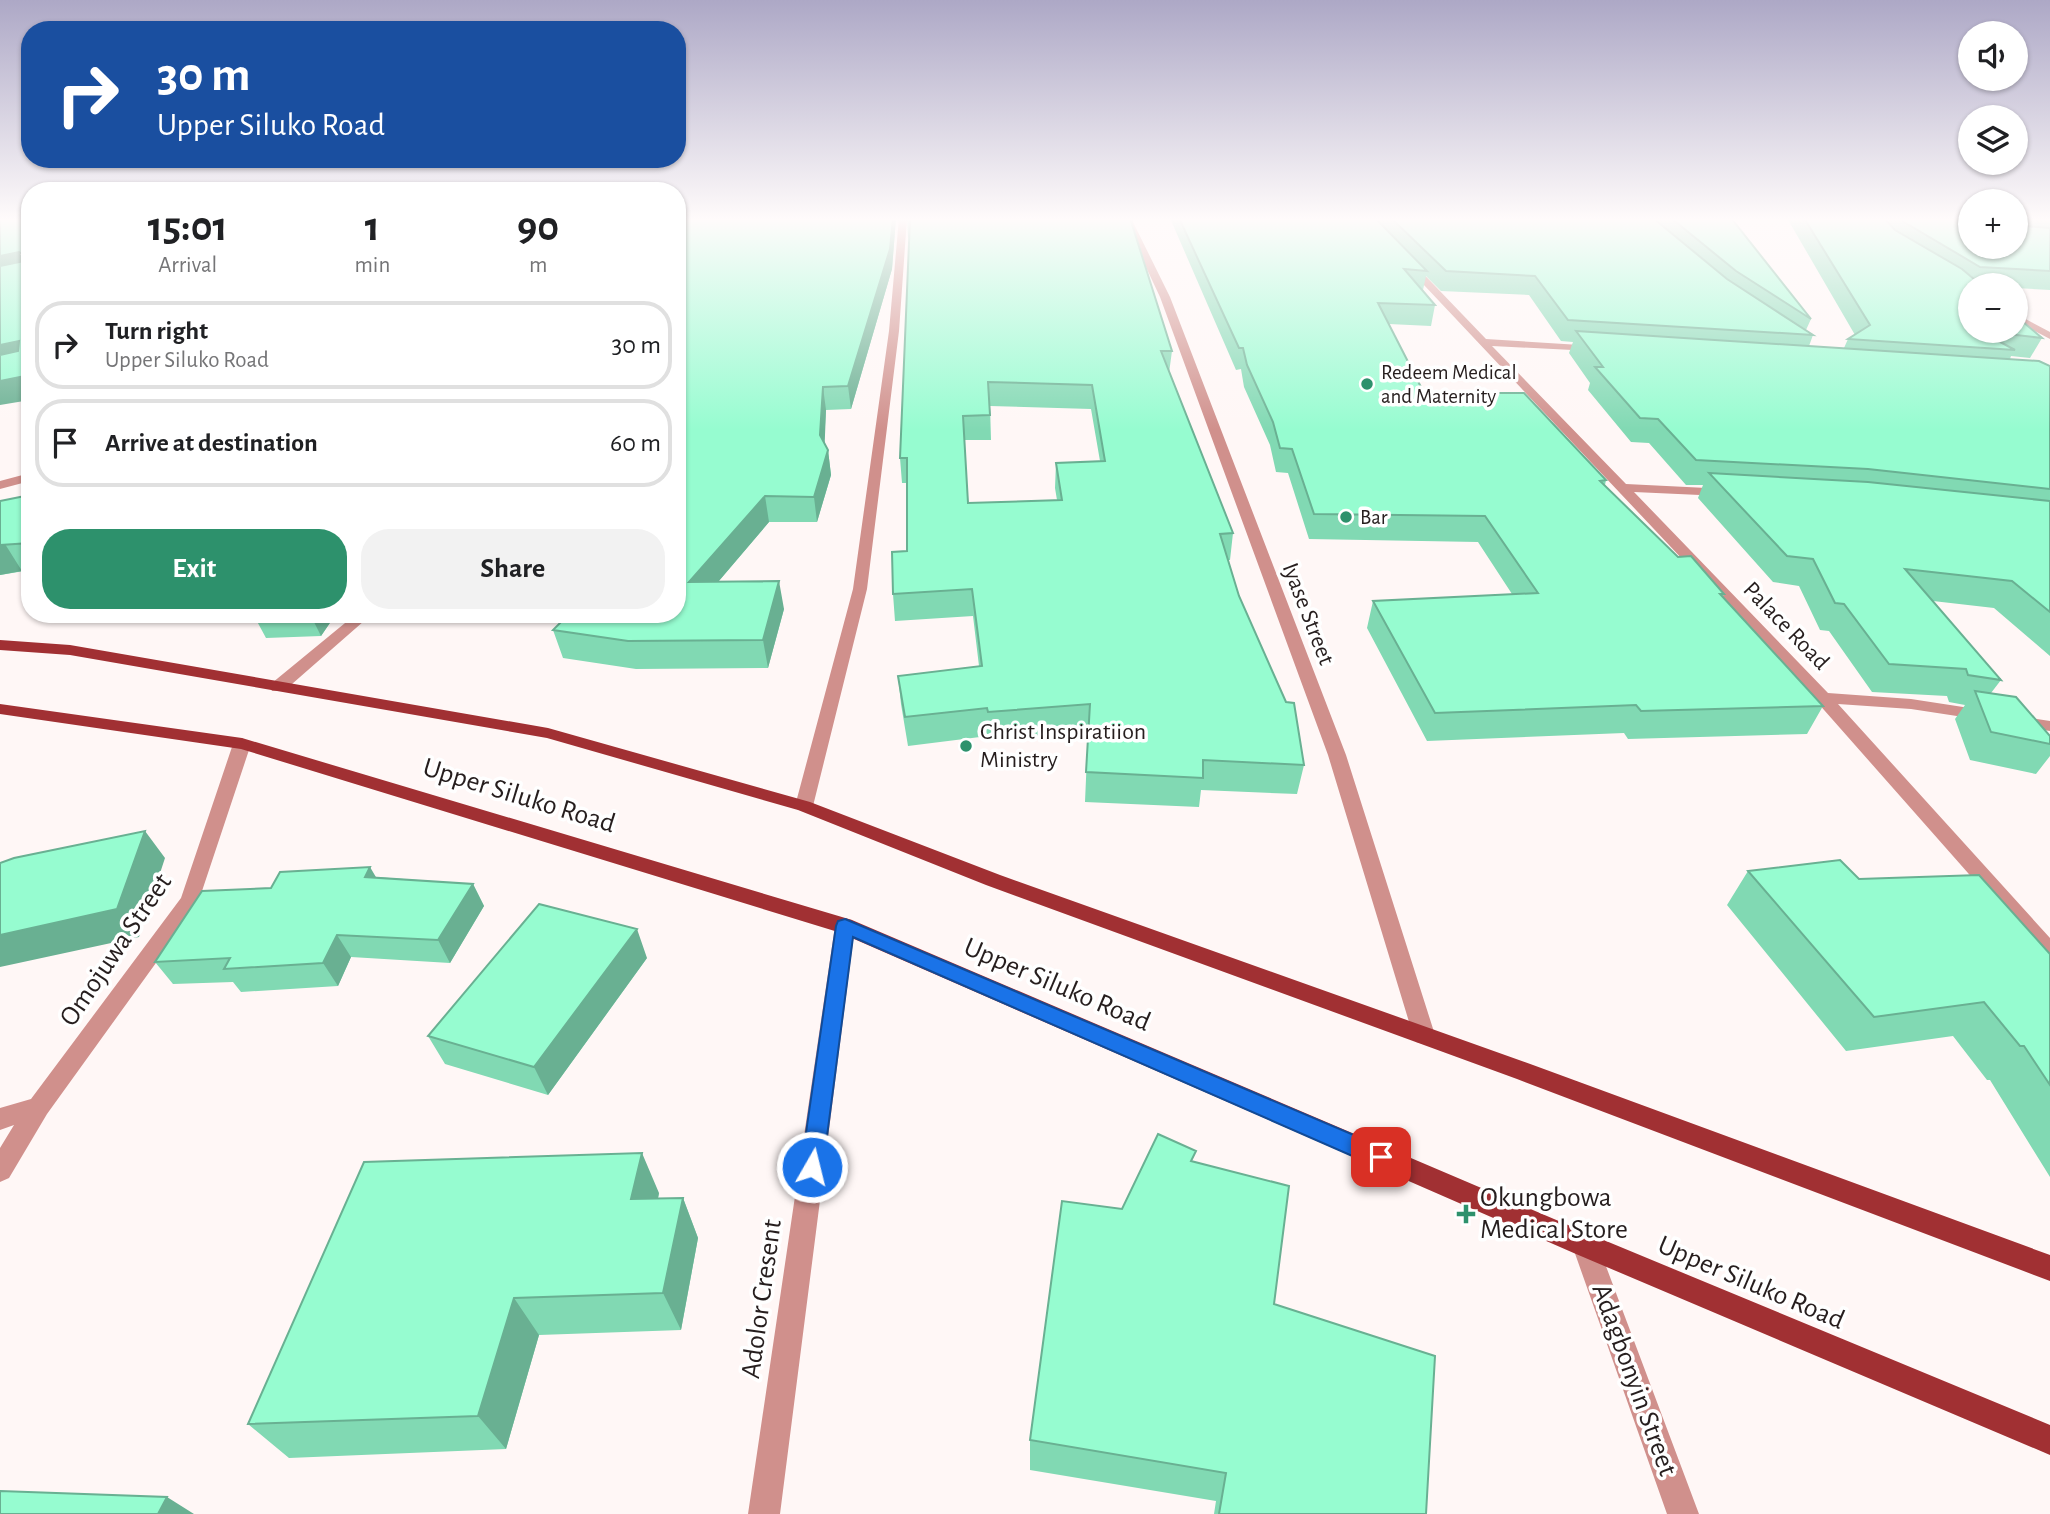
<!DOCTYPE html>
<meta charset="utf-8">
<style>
body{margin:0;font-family:"Alegreya Sans",sans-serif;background:#f2f2f2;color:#202124;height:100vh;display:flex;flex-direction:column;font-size:26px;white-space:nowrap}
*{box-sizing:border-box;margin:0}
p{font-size:23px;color:#757577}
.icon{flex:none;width:38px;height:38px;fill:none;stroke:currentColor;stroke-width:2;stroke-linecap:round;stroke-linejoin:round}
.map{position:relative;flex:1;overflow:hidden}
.details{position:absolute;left:21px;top:182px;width:665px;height:441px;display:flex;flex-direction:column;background:#fff;border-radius:28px;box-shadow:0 2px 5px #0004}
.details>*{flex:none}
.guide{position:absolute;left:21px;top:21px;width:665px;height:147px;border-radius:28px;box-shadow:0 2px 5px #0004;background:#1a4fa0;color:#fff;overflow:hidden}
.controls{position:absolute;left:1958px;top:21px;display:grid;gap:14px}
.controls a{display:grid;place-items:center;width:70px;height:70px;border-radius:50%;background:#fff;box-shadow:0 2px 5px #0004;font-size:35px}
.pin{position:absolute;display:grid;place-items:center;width:60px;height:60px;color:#fff;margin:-30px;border-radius:14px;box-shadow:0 4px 10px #0006}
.me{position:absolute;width:77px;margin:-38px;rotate:8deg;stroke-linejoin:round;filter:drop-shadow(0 0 5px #0008)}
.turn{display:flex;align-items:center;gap:24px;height:147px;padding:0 21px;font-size:32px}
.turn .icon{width:91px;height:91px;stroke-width:2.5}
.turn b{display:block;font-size:49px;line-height:60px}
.eta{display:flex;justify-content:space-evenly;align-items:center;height:119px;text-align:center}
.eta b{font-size:42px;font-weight:700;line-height:49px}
.primary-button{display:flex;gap:14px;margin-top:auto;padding:14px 21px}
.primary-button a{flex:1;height:80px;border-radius:28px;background:#2d916c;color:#fff;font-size:28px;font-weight:700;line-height:80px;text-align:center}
.primary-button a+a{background:#f2f2f2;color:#202124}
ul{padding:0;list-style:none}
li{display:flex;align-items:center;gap:21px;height:88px;margin:0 14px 10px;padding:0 7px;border:4px solid #e0e0e0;border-radius:28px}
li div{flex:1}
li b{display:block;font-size:26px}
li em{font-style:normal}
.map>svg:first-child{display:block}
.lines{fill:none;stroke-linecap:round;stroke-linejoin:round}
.street{fill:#d0908c;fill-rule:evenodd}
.primary{fill:#a13033;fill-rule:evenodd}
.wall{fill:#81d9b3;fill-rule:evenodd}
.shaded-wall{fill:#69b092}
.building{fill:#96fcd0;stroke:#69b092;stroke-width:2;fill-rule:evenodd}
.route{fill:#1a73e8;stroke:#114b97;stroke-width:2}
.poi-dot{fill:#2d916c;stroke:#fff;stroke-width:2.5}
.labels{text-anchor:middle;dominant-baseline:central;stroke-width:7;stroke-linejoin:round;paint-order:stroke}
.far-poi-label{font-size:21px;fill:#261e1e;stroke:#fff;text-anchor:start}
.street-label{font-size:24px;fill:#261e1e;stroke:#fff}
.poi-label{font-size:24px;fill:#261e1e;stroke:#fff;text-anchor:start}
.near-street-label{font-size:28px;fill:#261e1e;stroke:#fff}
.near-poi-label{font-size:28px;fill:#261e1e;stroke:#fff;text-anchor:start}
</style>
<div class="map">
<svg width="2050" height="1514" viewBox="0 0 2050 1514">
<rect width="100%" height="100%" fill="#fff7f6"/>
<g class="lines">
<!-- street -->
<path class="street" d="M 899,218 L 907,218 L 899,331 L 867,589 L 813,806 L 810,810 L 798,810 L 795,806 L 853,589 L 889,331 Z
M 1123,218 L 1131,218 L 1170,297 L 1346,755 L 1435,1035 L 1432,1042 L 1424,1044 L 1416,1042 L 1413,1035 L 1328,755 L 1160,297 Z
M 1407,263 L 1413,263 L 1486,339 L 1596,346 L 1596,350 L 1592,351 L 1492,346 L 1626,484 L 1727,489 L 1728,492 L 1722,496 L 1634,492 L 1828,693 L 1911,699 L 1989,711 L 1991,715 L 1983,720 L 1911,709 L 1838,704 L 2050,938 L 2050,960 L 2043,958 L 1817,702 L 1407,267 Z
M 2016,314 L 2050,332 L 2050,339 L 2016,321 Z
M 30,473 L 30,481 L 0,489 L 0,481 Z
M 356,614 L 372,614 L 284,691 L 272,691 L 270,687 L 272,683 Z
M 2018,716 L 2050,721 L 2050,731 L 2012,725 L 2010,721 Z
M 242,738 L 251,744 L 197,906 L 47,1114 L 9,1178 L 0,1182 L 0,1148 L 14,1125 L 0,1130 L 0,1108 L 31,1099 L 181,898 L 233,744 Z
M 845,918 L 852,920 L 855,926 L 780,1514 L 748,1514 L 835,926 L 838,920 Z
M 1585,1232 L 1594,1236 L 1598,1245 L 1699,1514 L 1667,1514 L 1572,1245 L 1576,1236 Z"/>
<!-- primary -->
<path class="primary" d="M 0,640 L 70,645 L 548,728 L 810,802 L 1000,875 L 1533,1065 L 2050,1255 L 2050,1281 L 1517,1079 L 986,885 L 798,810 L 547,738 L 70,655 L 0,650 Z
M 0,704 L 242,738 L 852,920 L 1594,1236 L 2050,1425 L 2050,1455 L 1576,1254 L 838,932 L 241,749 L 0,714 Z"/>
</g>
<!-- wall -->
<path class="wall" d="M 677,218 L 896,218 L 892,269 L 851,409 L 826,410 L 824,442 L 828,450 L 831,475 L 817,522 L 769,522 L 718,582 L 784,609 L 768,668 L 636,669 L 563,658 L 553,630 L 677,614 Z
M 907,218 L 1172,351 L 1169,373 L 1233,533 L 1230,560 L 1228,560 L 1239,596 L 1304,765 L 1297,794 L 1201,790 L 1199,807 L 1085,802 L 1088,733 L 989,740 L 988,736 L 908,746 L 901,704 L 898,676 L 979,666 L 973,616 L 895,621 L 893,594 L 907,551 L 907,483 L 902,483 L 900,458 L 909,238 L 908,237 ZM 990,406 L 1091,409 L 1100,461 L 1056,463 L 1055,488 L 1057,500 L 968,503 L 964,440 L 991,440 Z
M 1170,218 L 1731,218 L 1811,319 L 1806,330 L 1813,335 L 1809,346 L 1844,348 L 1848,339 L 1855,335 L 1787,218 L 1884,218 L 1888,223 L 1890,218 L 1970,218 L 1970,247 L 2016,218 L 2050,218 L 2050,290 L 2016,288 L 2016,285 L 1970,285 L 2042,338 L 2030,358 L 2011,356 L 2010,359 L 2050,366 L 2050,656 L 1994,608 L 1933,601 L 2001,680 L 1991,693 L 2050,736 L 2050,756 L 2036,774 L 1970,760 L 1955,719 L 1965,705 L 1949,702 L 1947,696 L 1872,692 L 1829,631 L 1820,630 L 1799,586 L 1773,582 L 1698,498 L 1703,485 L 1686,485 L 1649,443 L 1631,442 L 1588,390 L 1590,383 L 1569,353 L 1573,342 L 1561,341 L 1529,295 L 1441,291 L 1426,276 L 1423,290 L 1435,305 L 1431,326 L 1389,324 L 1424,393 L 1606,480 L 1605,485 L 1678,557 L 1724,594 L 1723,597 L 1823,706 L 1807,734 L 1628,739 L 1624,733 L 1427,741 L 1367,628 L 1373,601 L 1512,594 L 1478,542 L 1309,539 L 1288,473 L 1276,472 L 1270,445 L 1244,387 L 1241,369 L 1236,370 Z
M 30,495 L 30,570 L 0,575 L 0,501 Z
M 253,614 L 336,614 L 321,636 L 266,638 Z
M 1748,871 L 1859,879 L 2050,954 L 2050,1177 L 1990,1080 L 1987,1080 L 1953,1036 L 1846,1051 L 1727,905 Z
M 376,877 L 473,884 L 484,906 L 450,963 L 351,957 L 338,986 L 241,992 L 233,982 L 173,984 L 155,962 L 271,888 Z
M 647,958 L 548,1095 L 445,1064 L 428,1036 Z
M 1194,1161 L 1274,1304 L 1426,1514 L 1214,1514 L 1216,1501 L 1030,1470 L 1030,1440 L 1122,1209 Z
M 659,1193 L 658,1199 L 683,1198 L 698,1238 L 681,1330 L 539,1335 L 506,1449 L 289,1458 L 248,1424 Z"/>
<!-- shaded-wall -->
<path class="shaded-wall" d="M 893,218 L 896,218 L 892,269 L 851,409 L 848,386 Z
M 19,252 L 29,270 L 0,277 L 0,256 Z
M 19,341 L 30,359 L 0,368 L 0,345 Z
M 30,375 L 30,400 L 0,405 L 0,381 Z
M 823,387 L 826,410 L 824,460 L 820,435 Z
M 828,450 L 831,475 L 817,522 L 814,497 Z
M 765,496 L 769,522 L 695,609 L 689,582 Z
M 5,544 L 22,571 L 0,575 L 0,545 Z
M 779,581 L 784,609 L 768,668 L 763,640 Z
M 310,614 L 336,614 L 321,636 Z
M 145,831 L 165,858 L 139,937 L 0,967 L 0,935 Z
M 370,867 L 383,889 L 365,877 Z
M 473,884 L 484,906 L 450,963 L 438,940 Z
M 637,929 L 647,958 L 548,1095 L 534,1067 Z
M 337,935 L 351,957 L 338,986 L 323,963 Z
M 642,1153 L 659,1193 L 649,1239 L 631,1199 Z
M 683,1198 L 698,1238 L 681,1330 L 663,1293 Z
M 514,1298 L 539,1335 L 506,1449 L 478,1416 Z
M 167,1497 L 194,1514 L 158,1514 Z"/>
<!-- building -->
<path class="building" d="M 0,218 L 30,218 L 30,375 L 0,381 L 0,355 L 18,351 L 19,341 L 0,345 L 0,266 L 20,262 L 22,254 L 19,252 L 0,256 Z
M 677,218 L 893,218 L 890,249 L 848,386 L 823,387 L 820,435 L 828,450 L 814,497 L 765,496 L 689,582 L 779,581 L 763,640 L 628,641 L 553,630 L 569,614 L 677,614 Z
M 907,218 L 1130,218 L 1172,351 L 1161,351 L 1233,533 L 1220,534 L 1239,596 L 1286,702 L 1294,703 L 1304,765 L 1203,760 L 1203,778 L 1086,772 L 1090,704 L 988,712 L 987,708 L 905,717 L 898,676 L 982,666 L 972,589 L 893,594 L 892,552 L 907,551 L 907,458 L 900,458 L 910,219 ZM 988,382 L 1092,385 L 1105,461 L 1056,463 L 1062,500 L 968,503 L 963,416 L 990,415 Z
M 1179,218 L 1375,218 L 1427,271 L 1404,269 L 1435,305 L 1378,303 L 1424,393 L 1524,393 L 1606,480 L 1600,481 L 1678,557 L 1691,556 L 1724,594 L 1720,594 L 1823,706 L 1641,711 L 1636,705 L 1435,713 L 1373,601 L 1538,593 L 1485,516 L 1314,514 L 1292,449 L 1280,448 L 1273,422 L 1247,365 L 1243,348 L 1239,348 Z
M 1391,218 L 1653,218 L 1727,279 L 1813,335 L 1568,320 L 1535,276 L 1446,271 Z
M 1671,218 L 1731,218 L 1811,319 L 1736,271 Z
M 1804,218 L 1884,218 L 1895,230 L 1962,269 L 1981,285 L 1970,285 L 1970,331 L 2016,331 L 2016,316 L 2042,338 L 1980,331 L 2015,350 L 1848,339 L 1870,325 Z
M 1900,218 L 1955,218 L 1970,220 L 1970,247 L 2016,247 L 2016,218 L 2024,218 L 2023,219 L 2025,226 L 2050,228 L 2050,271 L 1980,267 L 1904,222 Z
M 1576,331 L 2039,361 L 2050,366 L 2050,489 L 1868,469 L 1696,460 L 1658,419 L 1640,418 L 1595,367 L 1603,367 Z
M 1709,473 L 1868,482 L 2050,501 L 2050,612 L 2012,581 L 1905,569 L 2001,680 L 1968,675 L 1966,669 L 1889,664 L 1844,604 L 1835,603 L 1813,559 L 1787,556 Z
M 30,495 L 30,543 L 0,545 L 0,501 Z
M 1975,691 L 2016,697 L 2050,736 L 2050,744 L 1991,732 Z
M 145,831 L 117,909 L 0,935 L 0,863 L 14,858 Z
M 1840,860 L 1859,879 L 1979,875 L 2050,954 L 2050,1085 L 2024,1046 L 2020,1046 L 1984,1002 L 1874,1017 L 1748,871 Z
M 370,867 L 365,877 L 473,884 L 438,940 L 337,935 L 323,963 L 224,969 L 230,958 L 155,962 L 202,891 L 271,888 L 280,872 Z
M 539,904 L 637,929 L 534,1067 L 428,1036 Z
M 1158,1134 L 1196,1151 L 1191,1161 L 1289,1186 L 1274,1304 L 1435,1356 L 1426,1514 L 1219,1514 L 1226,1473 L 1030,1440 L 1062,1201 L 1122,1209 Z
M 642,1153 L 631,1199 L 683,1198 L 663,1293 L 514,1298 L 478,1416 L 248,1424 L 364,1162 Z
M 0,1491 L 167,1497 L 158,1514 L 0,1514 Z"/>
<!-- sky -->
<linearGradient id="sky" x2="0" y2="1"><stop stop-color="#ada8c6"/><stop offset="0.51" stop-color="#fffbfb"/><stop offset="1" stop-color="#fffbfb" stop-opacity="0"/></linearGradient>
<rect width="2050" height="430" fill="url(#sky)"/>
<!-- route -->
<path class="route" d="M 845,919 L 1389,1150 L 1392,1157 L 1389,1165 L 1381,1168 L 1373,1165 L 853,937 L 823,1167 L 820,1174 L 812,1177 L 804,1174 L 801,1167 L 836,926 L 838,921 Z"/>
<!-- markers -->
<g class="poi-dot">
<circle cx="1367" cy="384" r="7"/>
<circle cx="1346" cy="517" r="7"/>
<circle cx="966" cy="746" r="7"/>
<path d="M1462.5 1203.5h7v7h7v7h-7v7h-7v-7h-7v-7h7z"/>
</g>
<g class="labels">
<!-- far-poi labels -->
<g class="far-poi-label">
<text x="1381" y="372">Redeem Medical<tspan x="1381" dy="24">and Maternity</tspan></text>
<text x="1360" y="517">Bar</text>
</g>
<!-- street labels -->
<g class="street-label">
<text transform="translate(1308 614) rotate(69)">Iyase Street</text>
<text transform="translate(1786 626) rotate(46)">Palace Road</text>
</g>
<!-- poi labels -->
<g class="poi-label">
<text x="980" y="732">Christ Inspiratiion<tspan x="980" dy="28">Ministry</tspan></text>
</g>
<!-- near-street labels -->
<g class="near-street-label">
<text transform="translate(519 796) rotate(17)">Upper Siluko Road</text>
<text transform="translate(116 950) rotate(-56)">Omojuwa Street</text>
<text transform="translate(1057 985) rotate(23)">Upper Siluko Road</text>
<text transform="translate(1751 1283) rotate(23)">Upper Siluko Road</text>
<text transform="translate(762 1299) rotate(-82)">Adolor Cresent</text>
<text transform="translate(1634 1380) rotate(70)">Adagbonyin Street</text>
</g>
<!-- near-poi labels -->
<g class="near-poi-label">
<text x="1480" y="1198">Okungbowa<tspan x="1480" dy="32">Medical Store</tspan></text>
</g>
</g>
</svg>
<div class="controls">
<a><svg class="icon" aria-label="sound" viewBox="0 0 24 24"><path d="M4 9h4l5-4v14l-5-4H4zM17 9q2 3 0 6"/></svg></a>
<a><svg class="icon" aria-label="layers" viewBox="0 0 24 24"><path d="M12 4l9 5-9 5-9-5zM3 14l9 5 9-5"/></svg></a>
<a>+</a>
<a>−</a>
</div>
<div class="pin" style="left:1381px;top:1157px;background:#d93025"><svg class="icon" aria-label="arrive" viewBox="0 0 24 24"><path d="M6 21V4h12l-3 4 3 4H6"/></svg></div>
<svg class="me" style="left:812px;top:1167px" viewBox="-20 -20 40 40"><circle r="17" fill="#1a73e8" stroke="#fff" stroke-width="3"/><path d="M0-11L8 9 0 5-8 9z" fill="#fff"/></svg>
<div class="guide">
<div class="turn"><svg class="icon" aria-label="right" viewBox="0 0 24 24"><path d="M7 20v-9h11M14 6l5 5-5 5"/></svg><div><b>30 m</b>Upper Siluko Road</div></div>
</div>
<section class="details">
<div class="eta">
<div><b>15:01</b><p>Arrival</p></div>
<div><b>1</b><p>min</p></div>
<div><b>90</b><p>m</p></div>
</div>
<ul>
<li><svg class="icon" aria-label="right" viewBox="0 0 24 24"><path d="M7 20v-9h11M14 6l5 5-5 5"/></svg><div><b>Turn right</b><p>Upper Siluko Road</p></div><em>30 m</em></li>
<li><svg class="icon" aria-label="arrive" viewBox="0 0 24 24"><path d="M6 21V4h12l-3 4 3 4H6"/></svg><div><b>Arrive at destination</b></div><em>60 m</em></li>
</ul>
<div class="primary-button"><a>Exit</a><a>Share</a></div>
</section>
</div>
